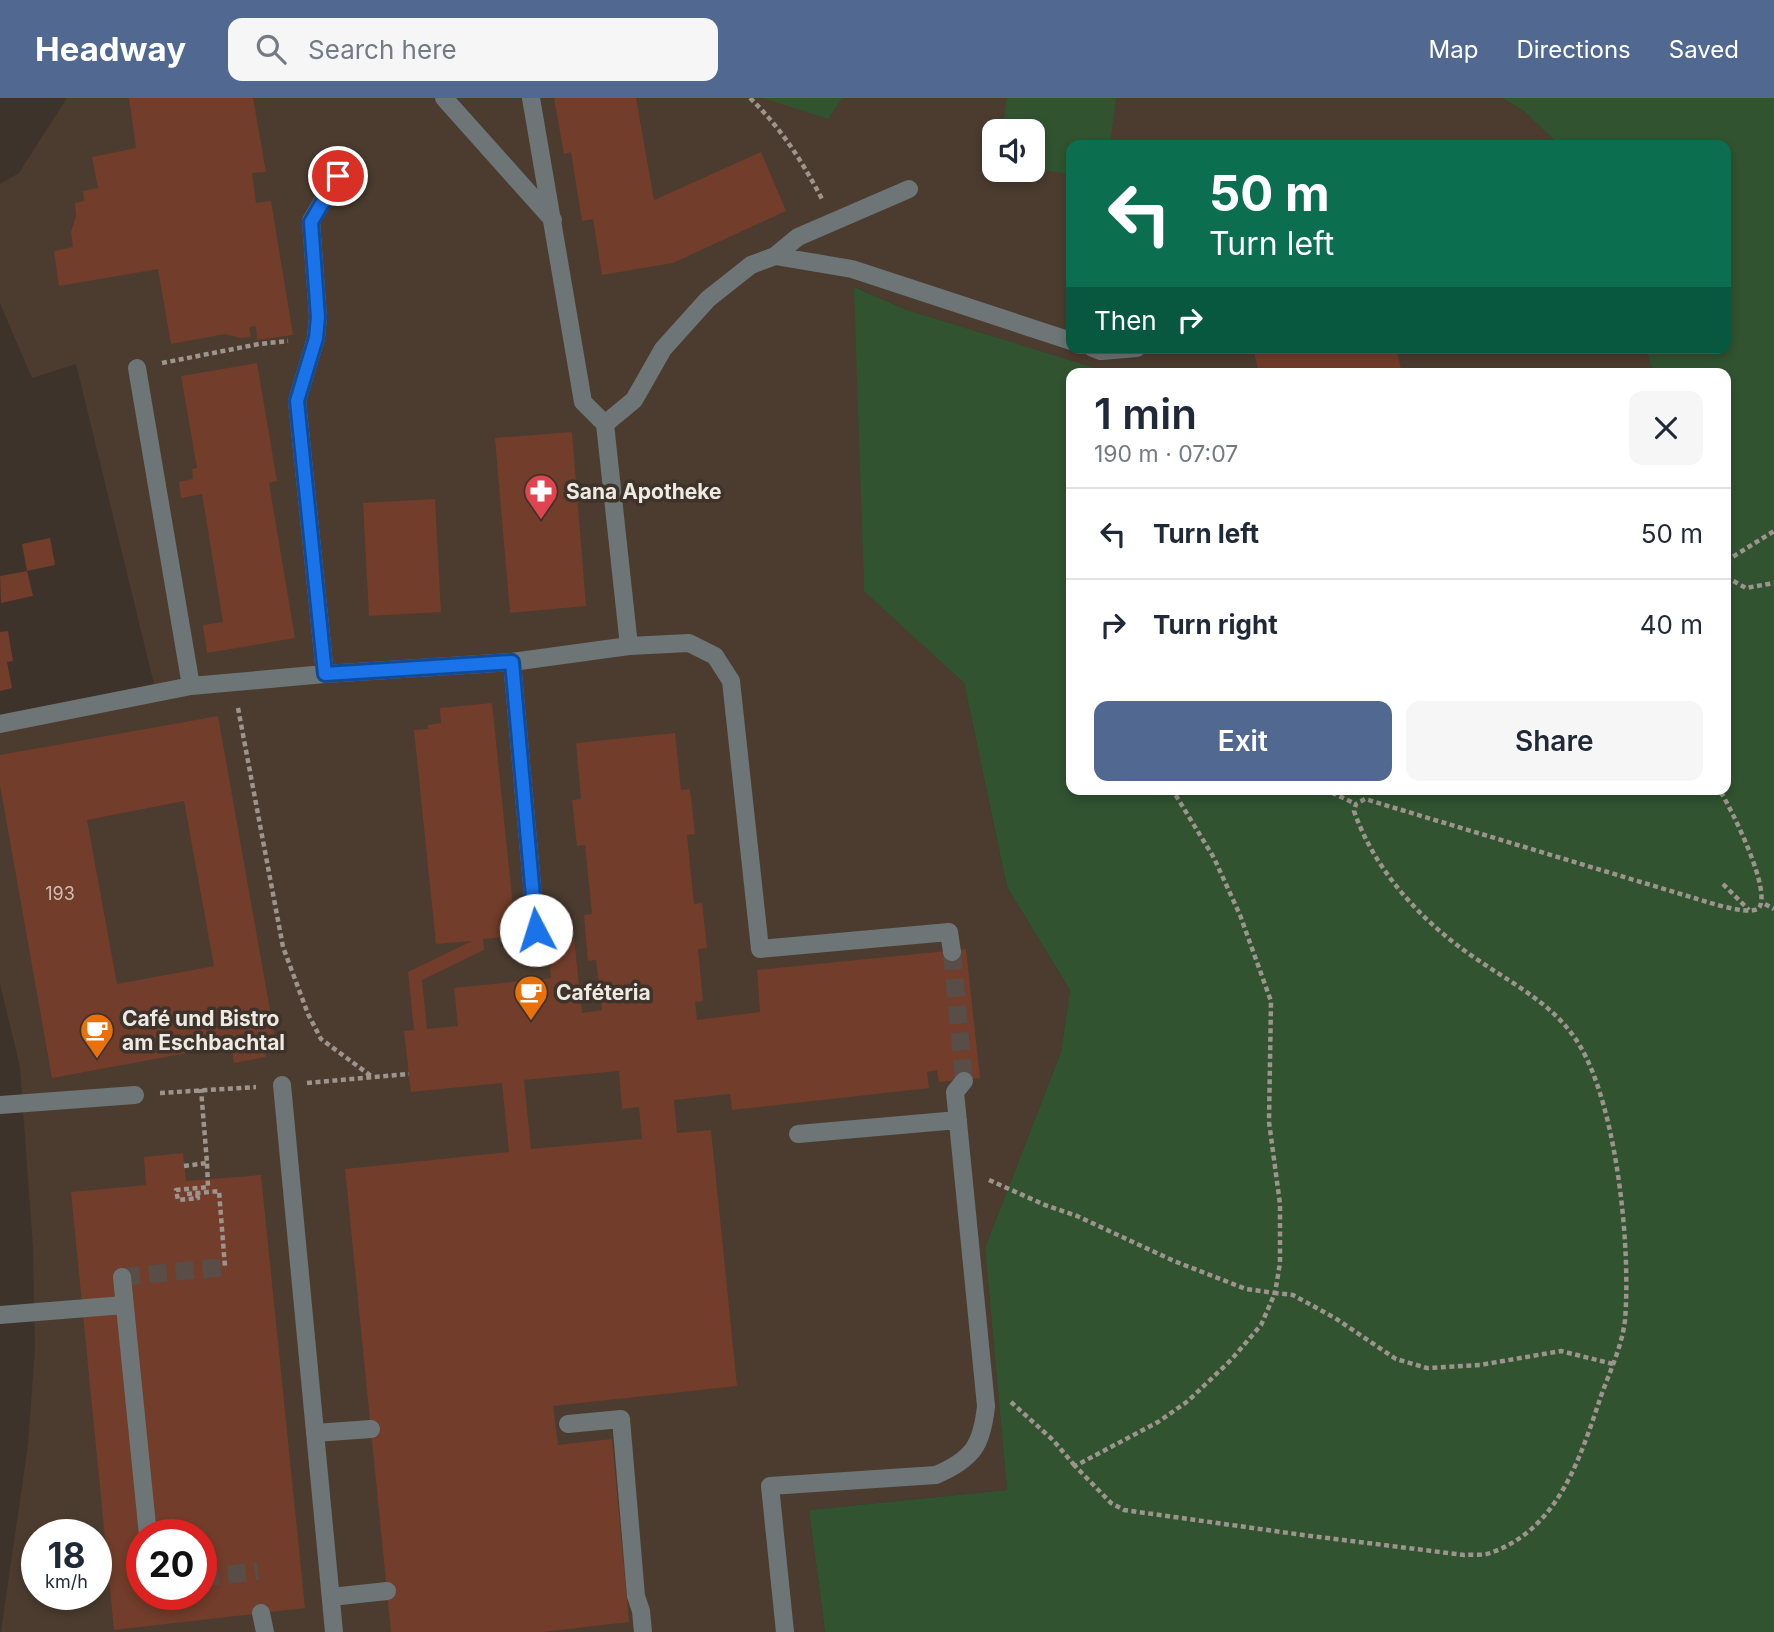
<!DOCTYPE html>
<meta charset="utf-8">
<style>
body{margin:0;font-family:Inter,sans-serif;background:#f6f6f7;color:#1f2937;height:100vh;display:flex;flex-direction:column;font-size:26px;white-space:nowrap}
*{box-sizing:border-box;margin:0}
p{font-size:23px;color:#747a83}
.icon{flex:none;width:38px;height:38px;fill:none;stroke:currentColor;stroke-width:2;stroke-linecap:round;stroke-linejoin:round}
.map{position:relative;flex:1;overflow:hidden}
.panel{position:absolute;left:1066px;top:270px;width:665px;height:427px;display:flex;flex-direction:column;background:#fff;border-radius:14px;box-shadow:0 4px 10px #0003}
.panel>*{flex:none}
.banner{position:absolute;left:1066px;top:42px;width:665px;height:214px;border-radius:14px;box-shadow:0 4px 10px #0003;background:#0b6e4f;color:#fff;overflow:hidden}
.buttons{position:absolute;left:982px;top:21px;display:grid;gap:14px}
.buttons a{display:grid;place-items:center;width:63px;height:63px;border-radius:14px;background:#fff;box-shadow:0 4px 10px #0003;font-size:35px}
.speed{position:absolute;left:21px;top:1421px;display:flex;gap:14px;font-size:35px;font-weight:700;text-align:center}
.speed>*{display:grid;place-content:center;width:91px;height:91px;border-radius:50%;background:#fff;box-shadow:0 4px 10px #0003;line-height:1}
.speed small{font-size:18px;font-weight:400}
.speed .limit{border:10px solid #d22;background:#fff;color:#111}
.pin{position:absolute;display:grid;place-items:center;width:60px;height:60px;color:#fff;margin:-30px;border:4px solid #fff;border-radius:50%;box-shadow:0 2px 7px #0007}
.me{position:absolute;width:77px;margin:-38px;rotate:355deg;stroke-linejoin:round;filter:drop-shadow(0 0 5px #0008)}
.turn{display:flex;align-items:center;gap:24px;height:147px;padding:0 28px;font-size:32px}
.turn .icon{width:91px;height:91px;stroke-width:2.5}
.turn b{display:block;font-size:49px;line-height:60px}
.then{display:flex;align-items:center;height:66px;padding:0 28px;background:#0003;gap:14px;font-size:26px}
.round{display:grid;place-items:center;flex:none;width:74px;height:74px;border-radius:14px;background:#f6f6f7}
.headline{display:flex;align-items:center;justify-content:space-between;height:119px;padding:0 28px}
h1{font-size:42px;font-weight:600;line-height:52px}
.action{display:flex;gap:14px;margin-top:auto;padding:14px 28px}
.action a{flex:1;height:80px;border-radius:14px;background:#516990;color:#fff;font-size:28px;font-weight:600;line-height:80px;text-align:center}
.action a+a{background:#f6f6f7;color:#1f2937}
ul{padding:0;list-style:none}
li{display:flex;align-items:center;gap:21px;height:91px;padding:0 28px;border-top:2px solid #e0e1e3}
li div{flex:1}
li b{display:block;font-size:26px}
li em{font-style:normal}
header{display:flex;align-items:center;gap:42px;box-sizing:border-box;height:98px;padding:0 35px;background:#516990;color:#fff}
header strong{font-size:33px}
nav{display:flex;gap:38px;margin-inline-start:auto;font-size:24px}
.search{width:490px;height:63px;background:#f6f6f7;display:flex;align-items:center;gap:18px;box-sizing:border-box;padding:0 24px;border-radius:14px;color:#747a83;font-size:26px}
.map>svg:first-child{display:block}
.built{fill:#4b3c2f;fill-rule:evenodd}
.green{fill:#315330}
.building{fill:#723d2a;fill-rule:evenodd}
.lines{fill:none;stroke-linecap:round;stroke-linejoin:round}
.minor-tunnel{stroke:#584e47;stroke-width:18;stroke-dasharray:18 9;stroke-linecap:butt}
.path{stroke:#9c948d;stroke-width:4.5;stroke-dasharray:5 3.5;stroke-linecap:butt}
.minor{stroke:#6d7576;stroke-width:18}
.route-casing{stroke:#114b97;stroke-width:18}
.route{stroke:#1a73e8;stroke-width:12}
.labels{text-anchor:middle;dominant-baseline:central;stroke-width:7;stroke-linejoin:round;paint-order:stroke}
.number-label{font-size:18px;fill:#d0beb5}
.poi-label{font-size:21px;font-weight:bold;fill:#efe9e3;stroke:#3d332b;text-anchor:start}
</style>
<header>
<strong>Headway</strong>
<div class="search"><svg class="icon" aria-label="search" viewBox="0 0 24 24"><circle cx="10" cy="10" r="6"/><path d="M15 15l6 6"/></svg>Search here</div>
<nav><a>Map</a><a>Directions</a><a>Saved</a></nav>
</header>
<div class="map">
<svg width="1774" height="1534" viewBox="0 0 1774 1534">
<rect width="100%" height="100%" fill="#3d332b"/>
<!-- built -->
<path class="built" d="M 67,0 L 1502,0 L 1524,13 L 1559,47 L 1071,47 L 1071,250 L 1646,250 L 1653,275 L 1112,275 L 907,212 L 855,189 L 864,492 L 964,585 L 1007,789 L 1070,892 L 1061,954 L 985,1150 L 1007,1392 L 809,1412 L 825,1534 L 1,1534 L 28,1347 L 35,1250 L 33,1150 L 20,969 L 0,886 L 0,617 L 154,586 L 76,266 L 32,280 L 0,205 L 0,86 L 19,75 ZM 994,33 L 1032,33 L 1032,72 L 994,72 ZM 37,1437 L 96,1437 L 96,1496 L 37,1496 ZM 142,1437 L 201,1437 L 201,1496 L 142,1496 Z"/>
<!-- green -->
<path class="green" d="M 763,0 L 842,0 L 828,21 Z
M 1007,0 L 1116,0 L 1110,47 L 1071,47 L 1071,76 L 1033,71 L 1032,33 L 1002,33 Z
M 1502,0 L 1774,0 L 1774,1534 L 825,1534 L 809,1412 L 1007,1392 L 985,1150 L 1061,954 L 1070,892 L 1007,789 L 964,585 L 864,493 L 854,189 L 907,212 L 1112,275 L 1071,275 L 1071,691 L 1726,691 L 1726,275 L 1653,275 L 1646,250 L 1726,250 L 1726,47 L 1559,47 L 1524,13 Z"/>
<!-- building -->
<path class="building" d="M 129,0 L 253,0 L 266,74 L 252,75 L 256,105 L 271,103 L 293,237 L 257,242 L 256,228 L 249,229 L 251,239 L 241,240 L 225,236 L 171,246 L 158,171 L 59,188 L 54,153 L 73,149 L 71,134 L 76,118 L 75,105 L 84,103 L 83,93 L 98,90 L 92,59 L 136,50 Z
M 554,0 L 636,0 L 654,102 L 761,54 L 786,113 L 673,165 L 602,177 L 593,121 L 582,123 L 571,54 L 564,56 Z
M 1253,250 L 1396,250 L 1401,271 L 1385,275 L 1259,275 Z
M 257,265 L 277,383 L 269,385 L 295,540 L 207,555 L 203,527 L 223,524 L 202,396 L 181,400 L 179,384 L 193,381 L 192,371 L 197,370 L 181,278 Z
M 572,334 L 586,508 L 510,515 L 495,340 Z
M 435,401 L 441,514 L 369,518 L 363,405 Z
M 50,440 L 55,467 L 27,473 L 22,446 Z
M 27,473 L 33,498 L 1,505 L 0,478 Z
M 8,533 L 13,563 L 7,564 L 12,590 L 0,593 L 0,534 Z
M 492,605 L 516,838 L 483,841 L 484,852 L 422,882 L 427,931 L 458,928 L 454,890 L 551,880 L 548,844 L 574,841 L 582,915 L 602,912 L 596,862 L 588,863 L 584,817 L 592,816 L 585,747 L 577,748 L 572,702 L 581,701 L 576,645 L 675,635 L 681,692 L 690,691 L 695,736 L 687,737 L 694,806 L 702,805 L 707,850 L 698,851 L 703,903 L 695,904 L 697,922 L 760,914 L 757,872 L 966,851 L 980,980 L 939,984 L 937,972 L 927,974 L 929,990 L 732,1012 L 730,996 L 674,1002 L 677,1035 L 711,1032 L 737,1288 L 553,1308 L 558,1347 L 612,1341 L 629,1524 L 542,1534 L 391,1534 L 345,1071 L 509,1054 L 502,985 L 411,994 L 404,933 L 414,932 L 408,874 L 472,843 L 436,846 L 414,632 L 428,631 L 428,627 L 441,625 L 440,610 ZM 619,973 L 622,1011 L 639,1009 L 642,1041 L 531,1051 L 524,982 Z
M 218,618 L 275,940 L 263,942 L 266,959 L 234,965 L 231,947 L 52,980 L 0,687 L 0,657 ZM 184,703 L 214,868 L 117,886 L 87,722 Z
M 183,1055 L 186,1083 L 261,1077 L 305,1510 L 114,1532 L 71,1094 L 146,1087 L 144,1059 ZM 142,1437 L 201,1437 L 201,1496 L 142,1496 Z"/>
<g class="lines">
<!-- minor-tunnel -->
<path class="minor-tunnel" d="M 952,854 L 964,983
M 122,1179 L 225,1169
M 201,1480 L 258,1473"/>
<!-- path -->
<path class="path" d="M 750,0 C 781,30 802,63 822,101
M 162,265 L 259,246 L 288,243
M 1726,463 L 1774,433
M 1726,479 L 1746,490 L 1774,485
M 238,610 L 283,849 L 308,916 L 321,941 L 371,978
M 1324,691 L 1356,706
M 1723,786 L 1749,812
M 1765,806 L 1774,811
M 307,985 L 409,976
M 160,995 L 256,989
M 184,1068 L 207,1065 L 201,991
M 989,1082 L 1045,1107 L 1077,1118 L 1174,1163 L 1246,1191 L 1275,1195 L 1280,1165 L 1280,1106 L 1269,1024 L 1271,903 L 1240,817 L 1214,760 L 1172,691
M 187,1096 L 219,1093 L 225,1169
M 197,1096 L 198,1100 L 178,1102 L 176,1092 L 208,1089 L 207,1065
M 1613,1266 L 1561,1253 L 1480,1267 L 1427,1270 L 1396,1261 L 1335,1220 L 1293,1197 L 1275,1195 L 1261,1227 L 1231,1262 L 1188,1303 L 1158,1324 L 1075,1368 L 1111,1405 L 1124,1412 L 1303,1437 L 1464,1457 C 1472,1456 1483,1458 1490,1455 C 1559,1431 1580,1360 1601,1298 C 1610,1273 1622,1248 1625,1222 C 1631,1150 1617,1010 1580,948 C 1557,909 1518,889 1481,864 C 1426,828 1376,776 1354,713 L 1356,706 L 1365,701 L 1694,800 C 1708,804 1745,817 1758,811 C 1774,796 1731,710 1719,691
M 1011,1304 L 1053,1342 L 1075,1368"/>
<!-- minor -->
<path class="minor" d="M 444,0 L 553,122
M 531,0 L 583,304 L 605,326
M 775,158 L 852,171 L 1071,243
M 1093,250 L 1101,253 L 1137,250
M 629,548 L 689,545 L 715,558 L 731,583 L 760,851 L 949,834 L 952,854
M 512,564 L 629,548 L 605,326 L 634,302 L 663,251 L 708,201 L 751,167 L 775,158 L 798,139 L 909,91
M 325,576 L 512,564 L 536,832
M 191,588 L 325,576 L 297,303 L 316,240 L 318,219 L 311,123 L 338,78
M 0,626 L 191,588 L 137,270
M 282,987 L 334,1534
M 0,1007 L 135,997
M 798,1036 L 958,1022
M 122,1179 L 148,1437
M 0,1217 L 124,1207
M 568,1326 L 621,1321 L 636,1498 L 641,1513 L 643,1534
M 315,1335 L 371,1331
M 331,1499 L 387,1493
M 261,1515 L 265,1534
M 785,1534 L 770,1388 L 936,1377 C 973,1361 982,1347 986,1308 L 955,994 L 964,983"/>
</g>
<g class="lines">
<!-- route casing -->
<g class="route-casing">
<path id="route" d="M 338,78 L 311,124 L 318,219 L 316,240 L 297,303 L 325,576 L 512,564 L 536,832"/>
</g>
<!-- route -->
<use href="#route" class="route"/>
</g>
<!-- icons -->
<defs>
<g id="pharmacy-pin" transform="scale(1.75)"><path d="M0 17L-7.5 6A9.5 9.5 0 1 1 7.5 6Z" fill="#e0444e" stroke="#3d332b"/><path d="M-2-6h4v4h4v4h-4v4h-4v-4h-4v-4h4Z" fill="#fff"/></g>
<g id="cafe-pin" transform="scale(1.75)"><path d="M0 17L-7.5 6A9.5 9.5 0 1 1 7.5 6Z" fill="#e8710a" stroke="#3d332b"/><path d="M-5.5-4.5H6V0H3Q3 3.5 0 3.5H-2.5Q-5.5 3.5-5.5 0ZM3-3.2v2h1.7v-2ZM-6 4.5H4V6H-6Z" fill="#fff"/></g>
</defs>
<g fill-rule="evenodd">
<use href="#pharmacy-pin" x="541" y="393"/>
<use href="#cafe-pin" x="531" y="894"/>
<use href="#cafe-pin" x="97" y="932"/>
</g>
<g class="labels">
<!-- number labels -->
<g class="number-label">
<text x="60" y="795">193</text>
</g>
<!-- poi labels -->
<g class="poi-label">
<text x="566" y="393">Sana Apotheke</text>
<text x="556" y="894">Caféteria</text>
<text x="122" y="920">Café und Bistro<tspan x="122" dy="24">am Eschbachtal</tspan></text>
</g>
</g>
</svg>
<div class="buttons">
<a><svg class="icon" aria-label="sound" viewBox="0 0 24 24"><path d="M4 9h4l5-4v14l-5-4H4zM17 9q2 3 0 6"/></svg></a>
</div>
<div class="speed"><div>18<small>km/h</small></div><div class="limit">20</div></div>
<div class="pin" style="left:338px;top:78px;background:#d93025"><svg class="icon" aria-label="arrive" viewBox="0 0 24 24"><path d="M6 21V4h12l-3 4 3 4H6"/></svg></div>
<svg class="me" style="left:536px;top:832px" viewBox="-20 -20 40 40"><circle r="19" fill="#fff"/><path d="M0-13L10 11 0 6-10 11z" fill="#1a73e8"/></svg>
<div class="banner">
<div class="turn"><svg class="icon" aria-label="left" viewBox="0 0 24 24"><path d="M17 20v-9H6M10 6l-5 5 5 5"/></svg><div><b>50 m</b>Turn left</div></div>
<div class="then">Then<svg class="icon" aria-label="right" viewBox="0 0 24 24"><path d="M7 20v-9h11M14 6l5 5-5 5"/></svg></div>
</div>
<section class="panel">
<div class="headline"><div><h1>1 min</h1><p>190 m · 07:07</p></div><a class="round"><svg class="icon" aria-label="close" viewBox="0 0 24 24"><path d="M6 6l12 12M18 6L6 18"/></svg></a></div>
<ul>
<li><svg class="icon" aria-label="left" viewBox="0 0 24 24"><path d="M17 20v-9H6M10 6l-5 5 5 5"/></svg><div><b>Turn left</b></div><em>50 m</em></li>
<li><svg class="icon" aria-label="right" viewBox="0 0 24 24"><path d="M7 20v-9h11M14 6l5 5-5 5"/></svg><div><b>Turn right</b></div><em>40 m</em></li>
</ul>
<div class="action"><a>Exit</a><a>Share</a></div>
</section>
</div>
